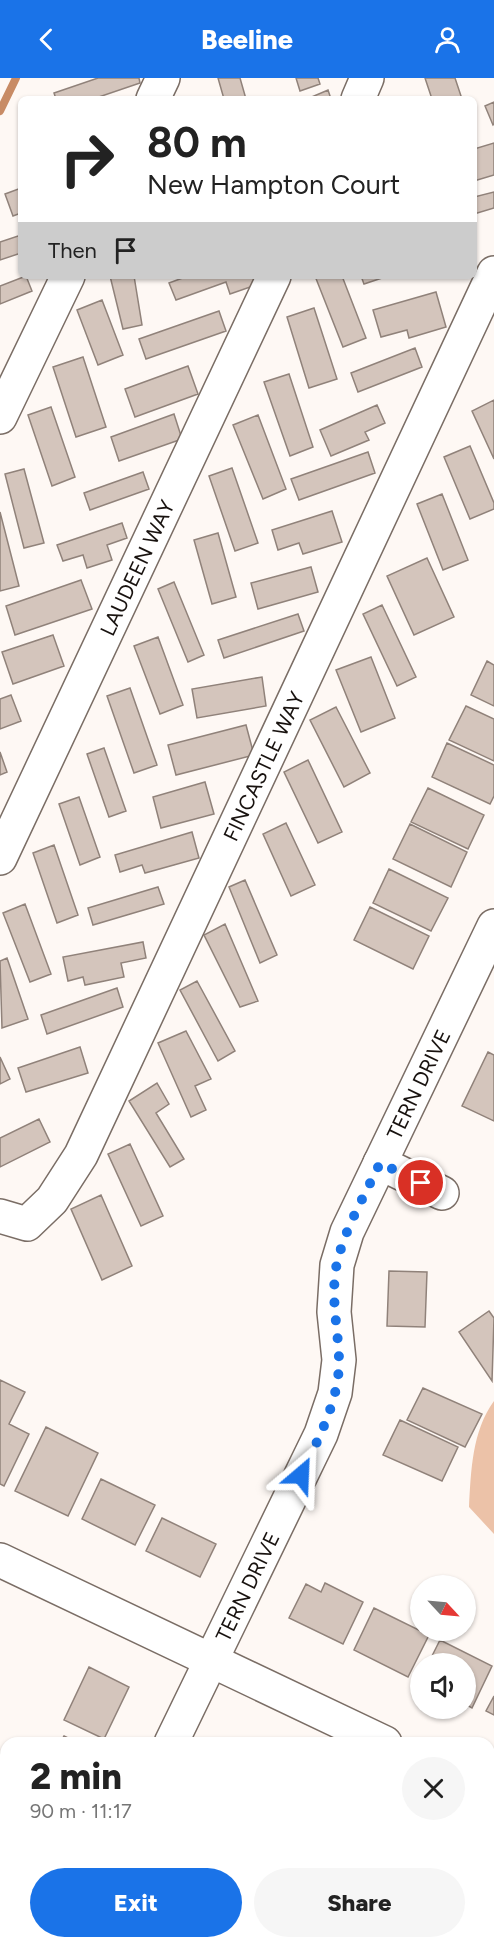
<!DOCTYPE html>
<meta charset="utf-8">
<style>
body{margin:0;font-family:Figtree,sans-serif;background:#f6f6f6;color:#222;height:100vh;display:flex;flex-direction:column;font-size:22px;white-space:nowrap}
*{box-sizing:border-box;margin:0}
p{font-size:20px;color:#767676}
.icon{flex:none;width:33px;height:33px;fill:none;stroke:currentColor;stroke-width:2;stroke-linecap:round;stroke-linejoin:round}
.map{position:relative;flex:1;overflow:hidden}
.drawer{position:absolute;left:0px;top:1659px;width:495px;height:212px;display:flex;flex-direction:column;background:#fff;border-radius:18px 18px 0 0;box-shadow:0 2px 4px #0004}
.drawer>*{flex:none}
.banner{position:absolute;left:18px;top:18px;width:459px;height:183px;border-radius:9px;box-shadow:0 2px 4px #0004;background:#fff;color:#222;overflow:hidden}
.needle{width:39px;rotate:116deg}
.fabs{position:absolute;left:410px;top:1497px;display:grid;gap:12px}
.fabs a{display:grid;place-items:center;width:66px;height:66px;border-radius:50%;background:#fff;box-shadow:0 2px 4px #0004;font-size:30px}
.pin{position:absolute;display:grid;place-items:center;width:51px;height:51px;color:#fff;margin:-26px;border:3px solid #fff;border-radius:50%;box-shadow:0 2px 6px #0007}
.me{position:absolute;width:66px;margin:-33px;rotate:26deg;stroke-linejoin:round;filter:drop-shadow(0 0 4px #0008)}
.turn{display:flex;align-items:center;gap:21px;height:126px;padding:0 30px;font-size:27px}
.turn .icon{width:78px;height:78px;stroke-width:2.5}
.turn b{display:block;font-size:42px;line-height:51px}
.then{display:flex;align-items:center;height:57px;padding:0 30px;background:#0003;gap:12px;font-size:22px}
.round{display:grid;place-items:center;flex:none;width:63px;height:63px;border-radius:32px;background:#f6f6f6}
.headline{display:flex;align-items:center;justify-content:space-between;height:102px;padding:0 30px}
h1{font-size:36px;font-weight:800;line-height:45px}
.primary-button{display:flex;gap:12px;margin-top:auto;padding:12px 30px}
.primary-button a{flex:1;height:69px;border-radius:36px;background:#1a73e8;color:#fff;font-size:24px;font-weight:800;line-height:69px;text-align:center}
.primary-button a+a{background:#f6f6f6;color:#222}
header{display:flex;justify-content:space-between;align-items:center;height:78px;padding:0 30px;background:#1a73e8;color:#fff;font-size:27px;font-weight:800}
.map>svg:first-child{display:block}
.green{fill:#ecc2a8}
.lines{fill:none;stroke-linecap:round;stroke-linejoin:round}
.stream{stroke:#c88b65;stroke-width:8}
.building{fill:#d4c5bc;stroke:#90827a;stroke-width:1.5}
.minor-casing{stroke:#7a6d65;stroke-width:36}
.minor{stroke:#fff;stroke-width:33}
.route{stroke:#1a73e8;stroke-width:10;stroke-dasharray:0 18}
.labels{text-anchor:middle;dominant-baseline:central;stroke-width:4.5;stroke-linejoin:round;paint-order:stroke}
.street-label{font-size:21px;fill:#18120f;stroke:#fff}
</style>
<header><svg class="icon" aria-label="back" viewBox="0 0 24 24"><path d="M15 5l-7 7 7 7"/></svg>Beeline<svg class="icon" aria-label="person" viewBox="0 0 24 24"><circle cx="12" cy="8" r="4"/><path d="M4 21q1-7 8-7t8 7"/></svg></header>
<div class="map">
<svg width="494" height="1870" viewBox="0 0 494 1870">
<rect width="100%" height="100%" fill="#fef8f4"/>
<!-- green -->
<path class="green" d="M 494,1323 L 494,1456 L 469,1429 C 471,1393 472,1353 494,1323 Z"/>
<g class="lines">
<!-- stream -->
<path class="stream" d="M 0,33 L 16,0"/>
</g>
<!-- building -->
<path class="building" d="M 98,0 L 139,0 L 140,5 L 93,21 L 56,21 L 54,15 Z
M 218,0 L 240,0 L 246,21 L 224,21 Z
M 296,0 L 318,0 L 320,6 L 300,13 Z
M 425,0 L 455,0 L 462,21 L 432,21 Z
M 328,12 L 331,21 L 307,21 Z
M 494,24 L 494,46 L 493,47 L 485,28 Z
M 494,65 L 494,97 L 474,103 L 474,71 Z
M 21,110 L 21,135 L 13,138 L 5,116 Z
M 494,114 L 494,130 L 474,136 L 474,119 Z
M 21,157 L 21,175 L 0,182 L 0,164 Z
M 26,198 L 32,213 L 0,226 L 0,208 Z
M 110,198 L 134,198 L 142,247 L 123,251 Z
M 188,198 L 253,198 L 256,207 L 230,216 L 226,204 L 176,222 L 169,205 Z
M 315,198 L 342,198 L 366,260 L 343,269 Z
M 361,198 L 388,198 L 364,206 Z
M 436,214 L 446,249 L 409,260 L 407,252 L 381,259 L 373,232 Z
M 102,222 L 123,277 L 98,287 L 77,232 Z
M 314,230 L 337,301 L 309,310 L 287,239 Z
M 219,233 L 226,253 L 146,281 L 139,261 Z
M 415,270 L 422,289 L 358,314 L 351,295 Z
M 83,279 L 106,349 L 76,359 L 53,289 Z
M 188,288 L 198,316 L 135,339 L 125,311 Z
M 289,296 L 313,369 L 290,378 L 264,304 Z
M 494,322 L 494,381 L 472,333 Z
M 377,327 L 385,345 L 365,354 L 369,362 L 331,378 L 320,352 Z
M 51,329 L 75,399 L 52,408 L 28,337 Z
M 174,336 L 182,361 L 119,383 L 111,359 Z
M 258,337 L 286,411 L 263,421 L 233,347 Z
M 470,368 L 494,425 L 494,431 L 470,441 L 444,379 Z
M 368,374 L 375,395 L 299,422 L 291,401 Z
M 232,390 L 258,465 L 235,473 L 209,398 Z
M 24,391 L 44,465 L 24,470 L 5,396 Z
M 143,394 L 149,411 L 90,432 L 84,415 Z
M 442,416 L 468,482 L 443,492 L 417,426 Z
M 332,433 L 342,464 L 303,476 L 299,465 L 278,472 L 272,452 Z
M 0,434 L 19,508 L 0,513 Z
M 122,445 L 127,460 L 107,467 L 112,482 L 87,490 L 83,477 L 63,483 L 57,467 Z
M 218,455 L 236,519 L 212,526 L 194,462 Z
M 427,480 L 454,539 L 414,557 L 387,498 Z
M 311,489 L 318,514 L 258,531 L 251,505 Z
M 81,502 L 92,531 L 15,557 L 6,528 Z
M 174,504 L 204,577 L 188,584 L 158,511 Z
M 382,527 L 416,599 L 397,608 L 363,536 Z
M 298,536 L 304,553 L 224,580 L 218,562 Z
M 53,557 L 64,588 L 13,606 L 2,574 Z
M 158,559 L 183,627 L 160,636 L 134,568 Z
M 371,579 L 395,640 L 361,654 L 336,592 Z
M 487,583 L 494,587 L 494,628 L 471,617 Z
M 262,599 L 266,628 L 197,640 L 192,611 Z
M 130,610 L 157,687 L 134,695 L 107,618 Z
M 11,617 L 21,643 L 0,651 L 0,621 Z
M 466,628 L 494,641 L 494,683 L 449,662 Z
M 336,629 L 370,695 L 344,709 L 310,642 Z
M 246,647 L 254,677 L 176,697 L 168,667 Z
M 447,665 L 494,687 L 494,718 L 490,726 L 432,699 Z
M 104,670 L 126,733 L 109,739 L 87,676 Z
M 0,674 L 7,694 L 0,697 Z
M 308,682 L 342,754 L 318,765 L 284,694 Z
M 205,704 L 214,736 L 161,750 L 153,719 Z
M 428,710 L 484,737 L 468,771 L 411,744 Z
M 79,719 L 100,779 L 80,787 L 59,726 Z
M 286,745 L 315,807 L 291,818 L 263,756 Z
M 410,746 L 467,774 L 451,809 L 393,781 Z
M 192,754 L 199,780 L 145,795 L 142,787 L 120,794 L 115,777 Z
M 54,767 L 78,837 L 57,845 L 33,775 Z
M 389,791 L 448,820 L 431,853 L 373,825 Z
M 245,802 L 277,877 L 260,885 L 229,809 Z
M 158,809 L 164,826 L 93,847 L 88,830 Z
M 25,826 L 51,896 L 30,904 L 3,835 Z
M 370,829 L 429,858 L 413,891 L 354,862 Z
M 225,846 L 258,923 L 240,929 L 204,857 Z
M 143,864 L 146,880 L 121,885 L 124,899 L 85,907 L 83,899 L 68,903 L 63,879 Z
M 7,880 L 28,941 L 2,950 L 0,883 Z
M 197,903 L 235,973 L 218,983 L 180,912 Z
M 117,910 L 123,929 L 47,956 L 41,937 Z
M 186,953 L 211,1001 L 195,1008 L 206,1032 L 191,1039 L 158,965 Z
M 80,969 L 88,995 L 26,1014 L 18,990 Z
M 488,974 L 494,977 L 494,1043 L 462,1028 Z
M 0,979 L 10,1001 L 0,1006 Z
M 157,1005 L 169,1026 L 156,1035 L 184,1081 L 170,1089 L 129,1023 Z
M 39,1041 L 50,1064 L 0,1089 L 0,1060 Z
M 130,1066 L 163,1138 L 141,1148 L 108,1076 Z
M 101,1117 L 132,1188 L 102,1202 L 71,1131 Z
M 389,1193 L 427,1194 L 425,1249 L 387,1248 Z
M 489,1233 L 494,1240 L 492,1303 L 459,1254 Z
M 0,1302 L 25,1314 L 9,1346 L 29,1356 L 4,1408 L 0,1406 Z
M 423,1310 L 482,1336 L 465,1369 L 407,1342 Z
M 400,1342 L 458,1369 L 442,1403 L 383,1377 Z
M 46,1349 L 98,1375 L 68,1438 L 15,1413 Z
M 101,1401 L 155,1427 L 135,1467 L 82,1441 Z
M 162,1440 L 216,1466 L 200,1499 L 146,1473 Z
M 325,1505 L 363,1524 L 343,1566 L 289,1540 L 306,1506 L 321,1514 Z
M 374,1530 L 429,1557 L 408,1599 L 354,1572 Z
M 440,1562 L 492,1588 L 472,1630 L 465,1626 L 465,1586 L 428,1586 Z
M 89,1589 L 129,1609 L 104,1661 L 64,1642 Z
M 494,1618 L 494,1637 L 486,1633 Z
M 64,1658 L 78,1665 L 60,1665 Z
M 6,1764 L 6,1784 L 0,1781 Z
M 0,1798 L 6,1801 L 6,1868 L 0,1866 Z
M 172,1864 L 195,1864 L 192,1870 L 184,1870 Z"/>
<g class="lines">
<!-- minor casing -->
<g class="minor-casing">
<g id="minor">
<path d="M 153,21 L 163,0"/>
<path d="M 358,21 L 367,0"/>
<path d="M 0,339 L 68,198"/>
<path id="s1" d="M 0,780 L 274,198"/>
<path d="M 380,1085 L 442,1115"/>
<path id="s2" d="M 0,1138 L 27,1146 L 52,1122 L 81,1077 L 494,195"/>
<path d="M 0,1482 L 385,1665"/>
<path id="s3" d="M 171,1665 L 321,1356 L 335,1315 L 339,1282 L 334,1234 L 337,1187 L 347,1154 L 494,848"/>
<path d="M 489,1730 L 494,1720"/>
<path d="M 73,1870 L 75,1864"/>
<path d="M 421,1870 L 424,1864"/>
</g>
</g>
<!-- minor -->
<use href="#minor" class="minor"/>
</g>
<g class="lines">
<!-- route -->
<path class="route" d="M 301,1397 C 318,1362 340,1321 339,1281 C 338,1249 330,1217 337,1185 C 345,1150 365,1117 380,1085 L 421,1105"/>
</g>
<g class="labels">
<!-- street labels -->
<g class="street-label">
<text stroke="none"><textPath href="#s1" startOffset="321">LAUDEEN WAY</textPath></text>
<text stroke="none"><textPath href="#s2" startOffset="546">FINCASTLE WAY</textPath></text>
<text stroke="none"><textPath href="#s3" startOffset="714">TERN DRIVE</textPath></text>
<text stroke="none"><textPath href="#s3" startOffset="174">TERN DRIVE</textPath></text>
</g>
</g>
</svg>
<div class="fabs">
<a><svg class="needle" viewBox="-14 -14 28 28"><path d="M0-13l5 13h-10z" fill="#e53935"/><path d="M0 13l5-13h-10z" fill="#767676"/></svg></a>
<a><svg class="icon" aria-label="sound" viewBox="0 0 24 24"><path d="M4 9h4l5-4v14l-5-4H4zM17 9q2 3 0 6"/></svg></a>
</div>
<div class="pin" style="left:421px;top:1105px;background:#d93025"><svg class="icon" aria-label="arrive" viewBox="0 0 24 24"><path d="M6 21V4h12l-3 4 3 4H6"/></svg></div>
<svg class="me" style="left:301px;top:1397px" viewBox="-20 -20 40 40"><path d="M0-17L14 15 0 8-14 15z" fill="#1a73e8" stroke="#fff" stroke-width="4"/></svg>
<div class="banner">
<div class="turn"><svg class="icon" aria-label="right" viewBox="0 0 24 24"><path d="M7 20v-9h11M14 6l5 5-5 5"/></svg><div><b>80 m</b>New Hampton Court</div></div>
<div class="then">Then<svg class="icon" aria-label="arrive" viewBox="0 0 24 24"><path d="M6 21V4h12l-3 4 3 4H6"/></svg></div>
</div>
<section class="drawer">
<div class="headline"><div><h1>2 min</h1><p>90 m · 11:17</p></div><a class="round"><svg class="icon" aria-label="close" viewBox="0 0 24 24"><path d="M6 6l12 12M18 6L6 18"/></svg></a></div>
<div class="primary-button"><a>Exit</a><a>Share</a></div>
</section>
</div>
